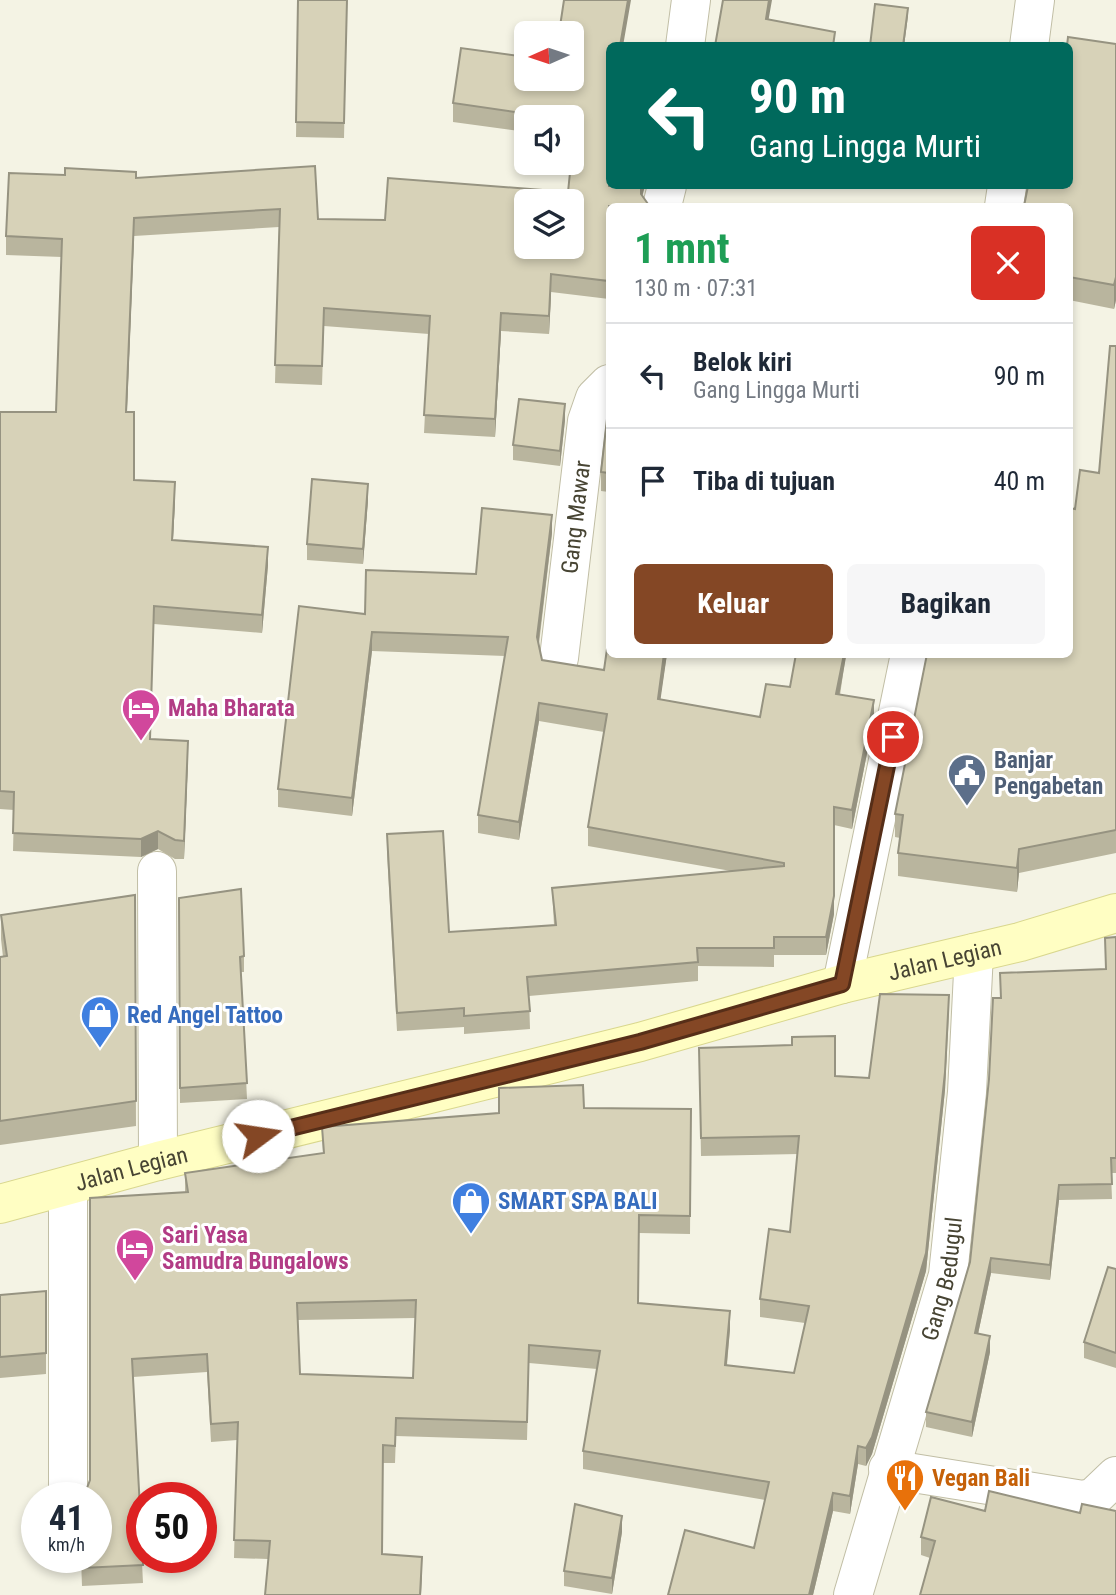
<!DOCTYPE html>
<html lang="id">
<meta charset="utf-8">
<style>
body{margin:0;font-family:"Roboto Condensed",sans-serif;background:#f6f6f7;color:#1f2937;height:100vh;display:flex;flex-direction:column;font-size:26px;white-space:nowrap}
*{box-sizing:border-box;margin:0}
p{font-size:23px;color:#747a83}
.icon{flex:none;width:38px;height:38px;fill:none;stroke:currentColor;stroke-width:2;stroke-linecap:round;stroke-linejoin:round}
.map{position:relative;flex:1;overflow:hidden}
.drawer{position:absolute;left:606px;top:203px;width:467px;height:455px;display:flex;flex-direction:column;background:#fff;border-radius:10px;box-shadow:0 4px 10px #0003}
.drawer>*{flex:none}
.guide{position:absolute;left:606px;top:42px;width:467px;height:147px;border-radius:10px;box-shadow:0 4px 10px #0003;background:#00695c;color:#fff;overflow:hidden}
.needle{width:46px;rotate:267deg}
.controls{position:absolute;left:514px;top:21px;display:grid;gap:14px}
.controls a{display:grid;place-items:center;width:70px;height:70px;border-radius:10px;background:#fff;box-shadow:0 4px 10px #0003;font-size:35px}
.speed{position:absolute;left:21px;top:1482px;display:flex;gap:14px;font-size:35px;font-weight:700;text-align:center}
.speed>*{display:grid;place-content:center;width:91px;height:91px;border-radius:50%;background:#fff;box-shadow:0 4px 10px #0003;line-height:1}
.speed small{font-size:18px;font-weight:400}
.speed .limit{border:10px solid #d22;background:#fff;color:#111}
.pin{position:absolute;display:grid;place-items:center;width:60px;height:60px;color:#fff;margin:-30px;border:4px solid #fff;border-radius:50%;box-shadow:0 2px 7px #0007}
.me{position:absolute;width:77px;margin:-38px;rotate:76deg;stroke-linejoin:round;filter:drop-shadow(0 0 5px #0008)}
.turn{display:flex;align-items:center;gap:24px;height:147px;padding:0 28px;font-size:32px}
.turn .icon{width:91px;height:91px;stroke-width:2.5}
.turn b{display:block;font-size:49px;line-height:60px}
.round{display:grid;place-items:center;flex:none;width:74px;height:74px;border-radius:10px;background:#f6f6f7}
.headline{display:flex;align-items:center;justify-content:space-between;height:119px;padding:0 28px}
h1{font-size:42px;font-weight:700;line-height:52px;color:#1e9e55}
.primary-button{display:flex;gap:14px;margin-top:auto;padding:14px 28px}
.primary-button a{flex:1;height:80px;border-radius:10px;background:#844725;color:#fff;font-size:28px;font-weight:700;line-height:80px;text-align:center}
.primary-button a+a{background:#f6f6f7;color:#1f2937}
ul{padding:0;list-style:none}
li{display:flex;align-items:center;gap:21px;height:105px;padding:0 28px;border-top:2px solid #e0e1e3}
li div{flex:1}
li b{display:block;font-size:26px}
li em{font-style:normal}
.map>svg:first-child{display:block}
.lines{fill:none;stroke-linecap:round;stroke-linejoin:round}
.street-casing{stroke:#c1bea5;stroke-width:40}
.secondary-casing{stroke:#d9d78e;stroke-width:40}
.street{stroke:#fff;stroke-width:38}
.secondary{stroke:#fffec3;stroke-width:38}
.wall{fill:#b9b59e;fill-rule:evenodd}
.shaded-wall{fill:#969381}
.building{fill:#d7d2b8;stroke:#969381;stroke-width:2;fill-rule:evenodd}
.route-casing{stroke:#562e18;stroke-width:18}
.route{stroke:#844725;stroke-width:12}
.labels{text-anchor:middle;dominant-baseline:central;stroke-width:6;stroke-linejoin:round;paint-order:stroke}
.street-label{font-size:23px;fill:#474433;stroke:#fff}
.hotel-label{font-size:23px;font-weight:bold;fill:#b23c85;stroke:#fff;text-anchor:start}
.service-label{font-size:23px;font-weight:bold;fill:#4e5e75;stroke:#fff;text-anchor:start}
.shop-label{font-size:23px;font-weight:bold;fill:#366cbe;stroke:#fff;text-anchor:start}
.food-label{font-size:23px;font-weight:bold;fill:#c56008;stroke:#fff;text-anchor:start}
</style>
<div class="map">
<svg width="1116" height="1595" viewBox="0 0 1116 1595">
<rect width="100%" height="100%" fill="#f4f3e4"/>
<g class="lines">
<!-- street casing -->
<g class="street-casing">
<g id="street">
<path d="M 685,46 L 691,0"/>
<path d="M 1029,46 L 1035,0"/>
<path d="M 662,206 L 667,186"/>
<path d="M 1004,206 L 1007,186"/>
<path id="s1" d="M 559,658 L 587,421 L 595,398 L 609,384"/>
<path d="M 157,871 L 158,1161"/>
<path d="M 842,984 L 910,654"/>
<path d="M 68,1186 L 68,1498"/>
<path d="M 888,1469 L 1083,1500 L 1094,1497 L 1116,1476"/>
<path id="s2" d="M 853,1595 L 948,1275 L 967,1092 L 974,953"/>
</g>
</g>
<!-- secondary casing -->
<g class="secondary-casing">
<g id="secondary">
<path id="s3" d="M 0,1204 L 158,1161 L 640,1042 L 842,984 L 1020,942 L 1116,913"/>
</g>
</g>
<!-- street -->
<use href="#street" class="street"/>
<!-- secondary -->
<use href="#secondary" class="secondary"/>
</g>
<!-- wall -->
<path class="wall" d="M 298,0 L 347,0 L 344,138 L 296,137 Z
M 1116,44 L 1116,300 L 1114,309 L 1069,300 L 1069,206 Z
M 609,46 L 609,299 L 551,292 L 549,334 L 501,331 L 495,437 L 424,433 L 429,334 L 324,326 L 322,385 L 275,383 L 279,227 L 134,236 L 127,412 L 134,480 L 175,501 L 173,540 L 268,565 L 262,633 L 154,624 L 150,739 L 188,759 L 184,859 L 175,859 L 158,849 L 141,857 L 13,851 L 14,810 L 0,809 L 0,412 L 56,412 L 62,257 L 6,255 L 6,236 L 136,178 L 315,166 L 318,219 L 385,220 L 568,192 L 574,139 L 572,139 L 572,117 L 527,117 L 527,132 L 453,122 L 453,103 L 527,79 Z
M 1116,346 L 1116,853 L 1019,873 L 1017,892 L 898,876 L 898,853 L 900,838 L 895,837 L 895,814 L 1075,509 L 1099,473 Z
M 609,419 L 609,492 L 601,491 L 601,472 Z
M 565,420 L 560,466 L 513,460 L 513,445 Z
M 368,500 L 363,564 L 307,560 L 307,544 Z
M 552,533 L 539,644 L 542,660 L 604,670 L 667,654 L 660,699 L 760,717 L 790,687 L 846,654 L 840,695 L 874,718 L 852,829 L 834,825 L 834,914 L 826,955 L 774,955 L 774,967 L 698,966 L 698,981 L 529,996 L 530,1029 L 464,1034 L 464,1027 L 397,1031 L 387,853 L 387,834 L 449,932 L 554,925 L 552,888 L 731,871 L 588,846 L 588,827 L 604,732 L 539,721 L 519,840 L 478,833 L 478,815 L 505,656 L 372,651 L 352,816 L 278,807 L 278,789 L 365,614 L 476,574 Z
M 135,895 L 136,1126 L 0,1145 L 0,957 L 3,957 L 1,939 L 1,915 Z
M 179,898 L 244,956 L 244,972 L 241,972 L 247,1099 L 180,1103 Z
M 1116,937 L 1116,1173 L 1111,1173 L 1112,1199 L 1059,1200 L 1050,1280 L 991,1273 L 978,1334 L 990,1352 L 972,1437 L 926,1427 L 926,1412 L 970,1262 L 1000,998 L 1000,973 L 1106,969 Z
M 949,1013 L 945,1090 L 926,1271 L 872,1454 L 866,1466 L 858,1464 L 850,1514 L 833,1511 L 813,1595 L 668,1595 L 754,1548 L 765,1500 L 583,1469 L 583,1451 L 597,1369 L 529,1363 L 527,1440 L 396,1436 L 395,1463 L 383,1463 L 382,1554 L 422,1575 L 268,1559 L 234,1558 L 237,1440 L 211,1442 L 207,1372 L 133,1377 L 143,1583 L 82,1586 L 81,1558 L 96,1558 L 90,1480 L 185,1193 L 185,1173 L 323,1153 L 322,1127 L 584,1108 L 691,1109 L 690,1234 L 639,1233 L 638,1303 L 730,1329 L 727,1365 L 794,1373 L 805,1323 L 760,1317 L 760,1299 L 790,1232 L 798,1154 L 701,1156 L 699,1048 L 835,1076 L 869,1078 ZM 415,1318 L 413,1378 L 300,1374 L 298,1320 Z
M 1116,1269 L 1116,1368 L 1084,1358 L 1084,1342 Z
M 46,1291 L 46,1374 L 0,1378 L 0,1295 Z
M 985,1511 L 1080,1513 L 930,1558 L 921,1555 L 921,1537 Z
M 622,1532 L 612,1594 L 564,1586 L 564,1571 Z"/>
<!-- shaded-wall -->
<path class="shaded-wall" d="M 628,0 L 631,0 L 623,46 L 620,46 Z
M 769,0 L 772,0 L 766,34 L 766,19 Z
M 908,8 L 908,16 L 904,46 L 903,46 Z
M 641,186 L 645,186 L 641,201 Z
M 134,218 L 134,236 L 126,431 L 126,412 Z
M 551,274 L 551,292 L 549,334 L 549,316 Z
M 1116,277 L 1116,300 L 1114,309 L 1114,285 Z
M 501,313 L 501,331 L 495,437 L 495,419 Z
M 565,404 L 565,420 L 560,466 L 560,451 Z
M 175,482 L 175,501 L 172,558 L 172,540 Z
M 368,484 L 368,500 L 363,564 L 363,549 Z
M 552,515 L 552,533 L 537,655 L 537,637 Z
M 268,547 L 268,565 L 262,633 L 262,615 Z
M 372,632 L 372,651 L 352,816 L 352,798 Z
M 664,654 L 667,654 L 658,717 L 658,699 Z
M 844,654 L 846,654 L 846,657 L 836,713 L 836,694 Z
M 874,700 L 874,718 L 852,829 L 852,810 Z
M 539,703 L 539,721 L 519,840 L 519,822 Z
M 188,741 L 188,759 L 184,859 L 184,841 Z
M 158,831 L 158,849 L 141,857 L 141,839 Z
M 1019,849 L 1019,873 L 1017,892 L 1017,868 Z
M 834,896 L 834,914 L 826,955 L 826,937 Z
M 949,995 L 945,1090 L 926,1271 L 872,1454 L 866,1466 L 866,1448 Z
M 1059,1185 L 1059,1200 L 1050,1280 L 1050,1265 Z
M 991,1258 L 991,1273 L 975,1348 L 975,1333 Z
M 730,1311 L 730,1329 L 725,1383 L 725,1365 Z
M 990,1336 L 990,1352 L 972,1437 L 972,1422 Z
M 858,1446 L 858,1464 L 850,1514 L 850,1496 Z
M 833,1493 L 833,1511 L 813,1595 L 809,1595 Z
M 622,1516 L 622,1532 L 612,1594 L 612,1578 Z
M 422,1557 L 422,1575 L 421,1595 L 420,1595 Z"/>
<!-- building -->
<path class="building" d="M 298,0 L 347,0 L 344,123 L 296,122 Z
M 564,0 L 628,0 L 620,46 L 609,46 L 609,186 L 641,186 L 641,194 L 648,204 L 648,206 L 609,206 L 609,281 L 551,274 L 549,316 L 501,313 L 495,419 L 424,415 L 430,316 L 324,308 L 322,366 L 275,365 L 280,209 L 134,218 L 126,412 L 134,412 L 134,480 L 175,482 L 172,540 L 268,547 L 262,615 L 154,606 L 150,739 L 188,741 L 184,841 L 175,840 L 158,831 L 141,839 L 13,833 L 14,792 L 0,791 L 0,412 L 56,412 L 62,239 L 6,236 L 9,173 L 65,175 L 65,168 L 136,172 L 136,178 L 315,166 L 318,219 L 385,220 L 388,178 L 568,192 L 571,163 L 572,163 L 576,121 L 572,121 L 572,117 L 549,117 L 453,103 L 461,48 L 527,57 L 527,79 L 572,79 L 572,33 L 559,33 ZM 527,201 L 572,201 L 572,247 L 527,247 Z
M 723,0 L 769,0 L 766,19 L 835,32 L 833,46 L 715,46 Z
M 875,4 L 908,8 L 903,46 L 870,46 Z
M 1068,37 L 1116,44 L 1116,277 L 1114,285 L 1069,277 L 1069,206 L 1024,206 L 1028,186 L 1069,186 L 1069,46 L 1067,46 Z
M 1110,346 L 1116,346 L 1116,830 L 1019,849 L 1017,868 L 898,853 L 903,815 L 895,814 L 927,654 L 1069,654 L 1069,508 L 1075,509 L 1080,470 L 1099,473 Z
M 519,399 L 565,404 L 560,451 L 513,445 Z
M 607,419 L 609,419 L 609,473 L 601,472 Z
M 312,479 L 368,484 L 363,549 L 307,544 Z
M 482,508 L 552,515 L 537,637 L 542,660 L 604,670 L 609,635 L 609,654 L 664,654 L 658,699 L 760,717 L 766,684 L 790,687 L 796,654 L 844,654 L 836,694 L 874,700 L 852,810 L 834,807 L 834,896 L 826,937 L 774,937 L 774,948 L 697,948 L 698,962 L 527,977 L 530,1011 L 464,1016 L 464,1008 L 397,1013 L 387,834 L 443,831 L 449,932 L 556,925 L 552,888 L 784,866 L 784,863 L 588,827 L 607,714 L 539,703 L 519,822 L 478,815 L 508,637 L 372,632 L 352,798 L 278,789 L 299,606 L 365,614 L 366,570 L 476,574 Z
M 241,889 L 244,956 L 240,957 L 247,1083 L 180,1088 L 179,898 Z
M 135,895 L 136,1101 L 0,1121 L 0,957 L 7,956 L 1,915 Z
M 1116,937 L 1116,1158 L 1111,1158 L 1112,1184 L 1059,1185 L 1050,1265 L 991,1258 L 975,1333 L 990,1336 L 972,1422 L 926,1412 L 970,1262 L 989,1079 L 993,998 L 1001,998 L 1000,973 L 1106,969 L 1105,938 Z
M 880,994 L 949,995 L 945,1072 L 926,1253 L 872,1437 L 866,1448 L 858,1446 L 850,1496 L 833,1493 L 809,1595 L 668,1595 L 685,1530 L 754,1548 L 769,1482 L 583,1451 L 600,1351 L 529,1345 L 527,1422 L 396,1418 L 395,1446 L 383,1445 L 382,1554 L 422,1557 L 420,1595 L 265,1595 L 270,1541 L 234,1540 L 238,1422 L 211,1424 L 207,1354 L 132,1359 L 143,1565 L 82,1568 L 82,1558 L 96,1558 L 96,1498 L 85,1498 L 85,1493 L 90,1480 L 90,1198 L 188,1192 L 185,1173 L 324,1153 L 322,1127 L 499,1113 L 499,1088 L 583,1085 L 584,1108 L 691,1109 L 690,1216 L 639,1215 L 638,1303 L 730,1311 L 725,1365 L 794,1373 L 809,1306 L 760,1299 L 769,1229 L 790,1232 L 799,1136 L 701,1138 L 699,1048 L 792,1045 L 792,1037 L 835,1036 L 835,1076 L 869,1078 ZM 416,1300 L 413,1378 L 300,1374 L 297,1303 Z
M 1108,1267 L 1116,1269 L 1116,1353 L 1084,1342 Z
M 46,1291 L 46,1353 L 0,1357 L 0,1295 Z
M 989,1491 L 1080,1513 L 1082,1504 L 1116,1511 L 1116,1595 L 920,1595 L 935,1541 L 921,1537 L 931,1497 L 985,1511 Z
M 575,1504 L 622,1516 L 612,1578 L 564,1571 Z"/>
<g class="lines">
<!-- route casing -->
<g class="route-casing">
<path id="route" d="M 258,1136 L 640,1042 L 842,984 L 893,737"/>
</g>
<!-- route -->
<use href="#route" class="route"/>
</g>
<!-- icons -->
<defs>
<g id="hotel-pin" transform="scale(2.0125)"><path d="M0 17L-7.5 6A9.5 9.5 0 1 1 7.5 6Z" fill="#d1479c" stroke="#fff"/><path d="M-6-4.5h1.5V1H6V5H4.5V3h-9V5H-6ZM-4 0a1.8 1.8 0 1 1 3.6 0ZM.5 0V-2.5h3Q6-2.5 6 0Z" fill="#fff"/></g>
<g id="civic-pin" transform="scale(2.0125)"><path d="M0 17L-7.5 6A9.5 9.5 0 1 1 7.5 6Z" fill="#5c6f8a" stroke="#fff"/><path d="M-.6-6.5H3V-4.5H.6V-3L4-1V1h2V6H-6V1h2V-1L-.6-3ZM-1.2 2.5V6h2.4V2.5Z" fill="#fff"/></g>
<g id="shop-pin" transform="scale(2.0125)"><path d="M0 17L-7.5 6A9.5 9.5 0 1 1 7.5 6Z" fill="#3f7fe0" stroke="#fff"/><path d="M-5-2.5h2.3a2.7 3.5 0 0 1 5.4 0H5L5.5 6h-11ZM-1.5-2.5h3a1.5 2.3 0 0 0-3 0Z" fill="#fff"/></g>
<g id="restaurant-pin" transform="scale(2.0125)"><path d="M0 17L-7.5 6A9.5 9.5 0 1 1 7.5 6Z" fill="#e8710a" stroke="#fff"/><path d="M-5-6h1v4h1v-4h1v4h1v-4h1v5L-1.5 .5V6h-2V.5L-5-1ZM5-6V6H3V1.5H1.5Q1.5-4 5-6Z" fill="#fff"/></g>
</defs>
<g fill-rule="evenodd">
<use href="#hotel-pin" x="141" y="708"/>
<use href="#civic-pin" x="967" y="773"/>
<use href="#shop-pin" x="100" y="1015"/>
<use href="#shop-pin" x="471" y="1201"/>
<use href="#hotel-pin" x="135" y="1248"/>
<use href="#restaurant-pin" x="905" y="1478"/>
</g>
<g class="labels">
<!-- street labels -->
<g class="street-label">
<text stroke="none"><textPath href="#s1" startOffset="142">Gang Mawar</textPath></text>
<text stroke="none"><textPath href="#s3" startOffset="976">Jalan Legian</textPath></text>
<text stroke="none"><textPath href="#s3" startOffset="136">Jalan Legian</textPath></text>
<text stroke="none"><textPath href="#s2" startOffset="329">Gang Bedugul</textPath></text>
</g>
<!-- hotel labels -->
<g class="hotel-label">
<text x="168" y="708">Maha Bharata</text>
<text x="162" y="1235">Sari Yasa<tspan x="162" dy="26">Samudra Bungalows</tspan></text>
</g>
<!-- service labels -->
<g class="service-label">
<text x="994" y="760">Banjar<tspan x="994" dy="26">Pengabetan</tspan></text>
</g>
<!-- shop labels -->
<g class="shop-label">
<text x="127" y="1015">Red Angel Tattoo</text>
<text x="498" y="1201">SMART SPA BALI</text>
</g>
<!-- food labels -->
<g class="food-label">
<text x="932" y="1478">Vegan Bali</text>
</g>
</g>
</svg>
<div class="controls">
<a><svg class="needle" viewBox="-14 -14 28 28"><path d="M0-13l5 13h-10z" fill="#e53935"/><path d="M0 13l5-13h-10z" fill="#747a83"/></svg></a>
<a><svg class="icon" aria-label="sound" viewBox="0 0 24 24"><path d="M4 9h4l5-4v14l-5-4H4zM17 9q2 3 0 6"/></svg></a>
<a><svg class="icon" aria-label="layers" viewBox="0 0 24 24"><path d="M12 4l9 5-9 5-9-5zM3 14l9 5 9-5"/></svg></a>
</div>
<div class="speed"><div>41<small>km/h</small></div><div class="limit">50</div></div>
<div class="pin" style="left:893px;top:737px;background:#d93025"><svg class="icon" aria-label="arrive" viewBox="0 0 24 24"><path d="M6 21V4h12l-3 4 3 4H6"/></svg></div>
<svg class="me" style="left:258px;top:1136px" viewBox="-20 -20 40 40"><circle r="19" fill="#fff"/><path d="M0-13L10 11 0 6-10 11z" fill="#844725"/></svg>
<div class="guide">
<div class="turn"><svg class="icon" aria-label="left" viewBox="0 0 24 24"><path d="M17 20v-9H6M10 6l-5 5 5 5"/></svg><div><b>90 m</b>Gang Lingga Murti</div></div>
</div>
<section class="drawer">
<div class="headline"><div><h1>1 mnt</h1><p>130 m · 07:31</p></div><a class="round" style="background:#d93025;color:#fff"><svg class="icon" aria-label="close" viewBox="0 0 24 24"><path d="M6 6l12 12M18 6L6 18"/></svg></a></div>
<ul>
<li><svg class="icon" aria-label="left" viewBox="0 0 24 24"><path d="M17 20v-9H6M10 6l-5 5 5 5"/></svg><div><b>Belok kiri</b><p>Gang Lingga Murti</p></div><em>90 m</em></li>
<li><svg class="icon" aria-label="arrive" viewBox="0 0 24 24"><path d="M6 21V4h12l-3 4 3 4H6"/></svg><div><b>Tiba di tujuan</b></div><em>40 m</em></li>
</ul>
<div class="primary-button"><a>Keluar</a><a>Bagikan</a></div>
</section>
</div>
